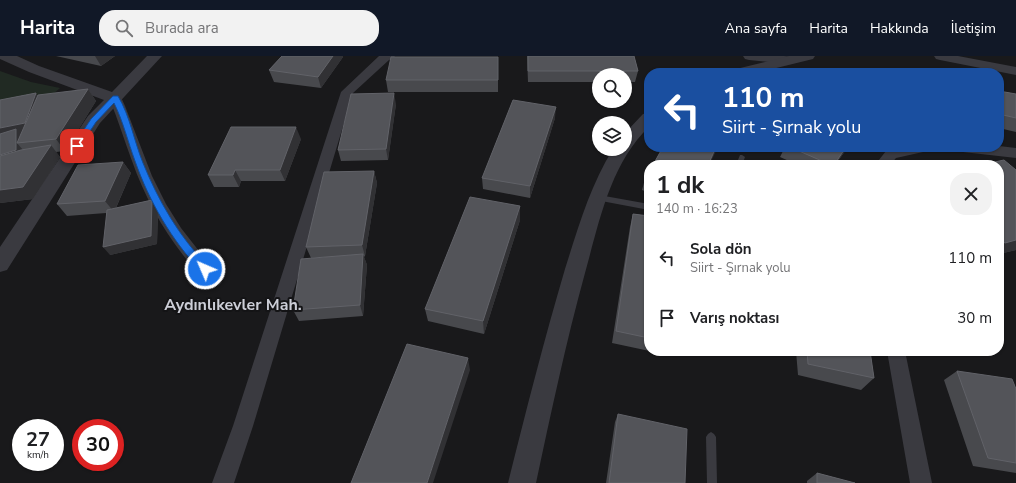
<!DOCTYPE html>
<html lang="tr">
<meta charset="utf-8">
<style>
body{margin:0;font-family:"Nunito Sans",sans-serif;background:#f2f2f2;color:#202124;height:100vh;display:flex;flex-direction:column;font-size:15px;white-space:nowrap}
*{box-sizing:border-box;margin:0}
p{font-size:13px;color:#757577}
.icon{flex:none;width:22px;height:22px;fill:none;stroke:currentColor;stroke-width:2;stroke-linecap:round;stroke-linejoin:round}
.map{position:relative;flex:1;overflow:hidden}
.side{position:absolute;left:644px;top:104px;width:360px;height:196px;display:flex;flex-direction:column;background:#fff;border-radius:16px;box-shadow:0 1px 3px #0004}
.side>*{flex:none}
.banner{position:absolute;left:644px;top:12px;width:360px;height:84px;border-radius:16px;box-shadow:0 1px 3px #0004;background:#1a4fa0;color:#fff;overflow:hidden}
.tools{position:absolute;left:592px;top:12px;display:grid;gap:8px}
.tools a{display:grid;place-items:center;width:40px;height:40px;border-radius:50%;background:#fff;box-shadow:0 1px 3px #0004;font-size:20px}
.speed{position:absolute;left:12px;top:363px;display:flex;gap:8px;font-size:20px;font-weight:700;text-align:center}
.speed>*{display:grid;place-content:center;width:52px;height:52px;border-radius:50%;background:#fff;box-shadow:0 1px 3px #0004;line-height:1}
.speed small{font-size:10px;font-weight:400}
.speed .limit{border:6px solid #d22;background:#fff;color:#111}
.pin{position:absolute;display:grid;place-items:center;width:34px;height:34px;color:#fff;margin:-17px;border-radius:8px;box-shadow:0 2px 6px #0006}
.me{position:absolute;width:44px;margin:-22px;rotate:315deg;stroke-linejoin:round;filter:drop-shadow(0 0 3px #0008)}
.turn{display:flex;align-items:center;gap:14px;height:84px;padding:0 12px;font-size:18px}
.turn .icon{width:52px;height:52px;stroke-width:2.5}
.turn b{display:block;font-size:28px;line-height:34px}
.round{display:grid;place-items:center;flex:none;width:42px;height:42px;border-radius:16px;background:#f2f2f2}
.headline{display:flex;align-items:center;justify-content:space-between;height:68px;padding:0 12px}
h1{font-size:24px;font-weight:700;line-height:30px}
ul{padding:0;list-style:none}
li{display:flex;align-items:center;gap:12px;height:60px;padding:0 12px}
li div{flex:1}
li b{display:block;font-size:15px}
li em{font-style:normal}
header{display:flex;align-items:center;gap:24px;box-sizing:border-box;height:56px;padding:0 20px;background:#111827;color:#fff}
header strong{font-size:19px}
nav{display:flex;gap:22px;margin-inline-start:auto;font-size:14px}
.search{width:280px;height:36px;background:#f2f2f2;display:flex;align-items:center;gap:10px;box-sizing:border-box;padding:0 14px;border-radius:16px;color:#757577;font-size:15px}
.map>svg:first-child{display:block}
.green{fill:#212a23}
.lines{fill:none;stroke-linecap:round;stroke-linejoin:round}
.service{fill:#3a3a40;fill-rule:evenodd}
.minor{fill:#3a3a40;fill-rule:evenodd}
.tertiary{fill:#3a3a40;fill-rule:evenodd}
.wall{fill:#48494d}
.shaded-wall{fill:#313134}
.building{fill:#535459;stroke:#616268}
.route{fill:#1a73e8;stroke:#114b97}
.labels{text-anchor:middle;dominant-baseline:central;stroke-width:4;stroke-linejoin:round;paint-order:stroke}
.district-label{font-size:16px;font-weight:bold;fill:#ccced7;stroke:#141416}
</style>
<header>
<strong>Harita</strong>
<div class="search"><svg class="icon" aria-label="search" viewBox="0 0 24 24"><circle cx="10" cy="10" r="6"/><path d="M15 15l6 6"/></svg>Burada ara</div>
<nav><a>Ana sayfa</a><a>Harita</a><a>Hakkında</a><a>İletişim</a></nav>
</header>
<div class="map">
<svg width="1016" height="427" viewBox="0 0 1016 427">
<rect width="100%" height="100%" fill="#19191b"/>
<!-- green -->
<path class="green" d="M 0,15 L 31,26 L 60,32 L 52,39 L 0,53 Z"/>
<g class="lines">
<!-- service -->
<path class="service" d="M 740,99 L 742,99 L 745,101 L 742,109 L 736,109 Z
M 599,139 L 649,148 L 649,154 L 596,144 L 595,142 L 596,140 Z
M 711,376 L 714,378 L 716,381 L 717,427 L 707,427 L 706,381 L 708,378 Z"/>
<!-- minor -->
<path class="minor" d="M 379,0 L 395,0 L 393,3 L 389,4 L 353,37 L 253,370 L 234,427 L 212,427 L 233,370 L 341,36 Z
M 743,0 L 784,0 L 792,1 L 794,4 L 792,7 L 788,8 L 749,4 L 745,3 Z
M 934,0 L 958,0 L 1016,11 L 1016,19 L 940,4 L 936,3 Z
M 115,38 L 120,39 L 125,50 L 152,120 L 166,148 L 181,172 L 213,213 L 211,218 C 198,222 191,209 183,199 C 161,171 144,139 132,105 C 124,84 118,63 109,42 L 110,39 Z
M 999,90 L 1016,92 L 1016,102 L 963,96 L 958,94 L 956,91 Z
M 903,91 L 934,91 L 932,94 L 896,102 L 890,109 L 875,109 L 886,95 Z
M 887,295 L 905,295 L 932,427 L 910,427 Z"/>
<!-- tertiary -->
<path class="tertiary" d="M 0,0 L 17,0 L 39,10 L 112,36 L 147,0 L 162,0 L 100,67 L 7,214 L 0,216 L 0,191 L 88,60 L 104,44 L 29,16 L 0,3 Z
M 789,0 L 815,0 L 813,3 L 756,17 L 729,17 L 732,14 Z
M 649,57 L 649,71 C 610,108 599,167 585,217 C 566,286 551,357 536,427 L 508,427 C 526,355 544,284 565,213 C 578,172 590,130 613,93 L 625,93 L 625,77 L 643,58 Z"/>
</g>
<!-- wall -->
<path class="wall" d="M 56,0 L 115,0 L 101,10 Z
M 282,0 L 343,0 L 343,1 L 321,32 L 274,26 L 269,14 Z
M 527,0 L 634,0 L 638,15 L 635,26 L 625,26 L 625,19 L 599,19 L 599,26 L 528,26 Z
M 498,13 L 498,36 L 388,36 L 386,24 Z
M 88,33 L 96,45 L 65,95 L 56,96 L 60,101 L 33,143 L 0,147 L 0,44 L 36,37 L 38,40 Z
M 999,35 L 1016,38 L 1016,76 L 999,72 Z
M 396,48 L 388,104 L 341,105 L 338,94 Z
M 555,62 L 530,142 L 483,133 L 482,122 Z
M 301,83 L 285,125 L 241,125 L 239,131 L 214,131 L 208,119 Z
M 785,91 L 848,91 L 835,109 L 798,109 L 780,101 Z
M 123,106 L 131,117 L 116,152 L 152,144 L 158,152 L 157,188 L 110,199 L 106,157 L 67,160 L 57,148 Z
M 999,109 L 1016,114 L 1016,194 L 999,198 Z
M 374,115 L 377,127 L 365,200 L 364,201 L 367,209 L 363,260 L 299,265 L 293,254 L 325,201 L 311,202 L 306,191 Z
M 649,115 L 649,137 L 642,134 L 645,123 Z
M 633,158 L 649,160 L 649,295 L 676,295 L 673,300 L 612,287 L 630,171 Z
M 520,164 L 484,278 L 428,265 L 425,253 Z
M 796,295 L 870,295 L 874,322 L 861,334 L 798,319 Z
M 957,315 L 1016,333 L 1016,417 L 973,410 L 944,324 Z
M 618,358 L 685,427 L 606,427 L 615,366 Z
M 817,417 L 855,427 L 807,427 L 807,425 Z"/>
<!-- shaded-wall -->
<path class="shaded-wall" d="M 95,0 L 115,0 L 101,10 Z
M 333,0 L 343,0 L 343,1 L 321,32 L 318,21 Z
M 88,33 L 96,45 L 65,95 L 56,83 Z
M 36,37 L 42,45 L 32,75 L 20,78 L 23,82 L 17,87 L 23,94 L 0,110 L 0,72 Z
M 394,37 L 396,48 L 388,104 L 386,93 Z
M 556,51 L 555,62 L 530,142 L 530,130 Z
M 296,71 L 301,83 L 285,125 L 280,114 Z
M 51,89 L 60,101 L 33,143 L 0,147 L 0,134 Z
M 716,91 L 718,91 L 709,109 L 708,109 Z
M 846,91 L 848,91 L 835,109 L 834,109 Z
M 123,106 L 131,117 L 114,156 L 105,145 Z
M 235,114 L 241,125 L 239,131 L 233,119 Z
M 374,115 L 377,127 L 365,200 L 362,189 Z
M 152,144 L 158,152 L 157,188 L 110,199 L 103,191 Z
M 520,150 L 520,164 L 484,278 L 483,265 Z
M 1016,184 L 1016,194 L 999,198 L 999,192 L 1005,187 Z
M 363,198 L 367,209 L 363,260 L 360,249 Z
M 468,302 L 470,314 L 433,427 L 427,427 Z"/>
<!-- building -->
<path class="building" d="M 282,0 L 333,0 L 318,21 L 269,14 Z
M 528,0 L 634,0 L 638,15 L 528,15 Z
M 391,1 L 498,1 L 498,24 L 386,24 Z
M 88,33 L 56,83 L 17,87 L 38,39 Z
M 999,35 L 1016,38 L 1016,62 L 999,58 Z
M 36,37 L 25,67 L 0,72 L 0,44 Z
M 394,37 L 386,93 L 338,94 L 351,38 Z
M 513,44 L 556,51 L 530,130 L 482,122 Z
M 231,71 L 296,71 L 280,114 L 235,114 L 233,119 L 208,119 Z
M 16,73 L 16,94 L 0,99 L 0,78 Z
M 51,89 L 23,131 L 0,134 L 0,100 L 21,94 Z
M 663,91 L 716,91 L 708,109 L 653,109 Z
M 790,91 L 846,91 L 834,109 L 831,109 Z
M 1004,104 L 1016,114 L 1016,184 L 1005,187 L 999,181 L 999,109 L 981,109 Z
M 123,106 L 105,145 L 57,148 L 78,109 Z
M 374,115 L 362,189 L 306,191 L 324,116 Z
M 649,115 L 649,124 L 645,123 Z
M 470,141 L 520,150 L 483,265 L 425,253 Z
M 152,144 L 151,180 L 103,191 L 107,154 Z
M 633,158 L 649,160 L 649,282 L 616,275 Z
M 363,198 L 360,249 L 293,254 L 301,203 Z
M 407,288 L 468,302 L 427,427 L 351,427 Z
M 807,295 L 870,295 L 874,322 L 808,308 Z
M 957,315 L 1012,323 L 1016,333 L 1016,407 L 988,402 Z
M 618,358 L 687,373 L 685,427 L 609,427 Z
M 817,417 L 855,427 L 817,427 Z"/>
<!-- route -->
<path class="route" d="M 113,40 L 118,40 C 130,60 134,85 143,107 C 158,144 179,181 208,210 L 209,213 L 208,215 L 201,215 C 172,185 149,145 135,105 C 128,86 123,65 114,47 L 96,66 L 79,92 L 77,93 L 73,90 L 91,63 Z"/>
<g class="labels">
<!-- district labels -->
<g class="district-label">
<text x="233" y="249">Aydınlıkevler Mah.</text>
</g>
</g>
</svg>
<div class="tools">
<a><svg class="icon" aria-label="search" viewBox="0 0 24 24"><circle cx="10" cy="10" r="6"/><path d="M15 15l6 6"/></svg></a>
<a><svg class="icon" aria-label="layers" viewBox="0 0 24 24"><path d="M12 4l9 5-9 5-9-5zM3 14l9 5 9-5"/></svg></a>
</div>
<div class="speed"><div>27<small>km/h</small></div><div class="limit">30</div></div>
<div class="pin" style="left:77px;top:90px;background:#d93025"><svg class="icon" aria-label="arrive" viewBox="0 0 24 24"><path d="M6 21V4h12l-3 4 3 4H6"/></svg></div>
<svg class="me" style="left:205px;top:213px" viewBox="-20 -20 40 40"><circle r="17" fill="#1a73e8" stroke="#fff" stroke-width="3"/><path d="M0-11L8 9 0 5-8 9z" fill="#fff"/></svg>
<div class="banner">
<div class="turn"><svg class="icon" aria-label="left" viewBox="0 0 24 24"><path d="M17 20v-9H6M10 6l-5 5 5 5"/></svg><div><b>110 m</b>Siirt - Şırnak yolu</div></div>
</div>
<section class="side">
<div class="headline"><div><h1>1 dk</h1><p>140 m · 16:23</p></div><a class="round"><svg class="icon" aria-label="close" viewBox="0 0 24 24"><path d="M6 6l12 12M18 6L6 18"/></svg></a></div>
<ul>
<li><svg class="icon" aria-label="left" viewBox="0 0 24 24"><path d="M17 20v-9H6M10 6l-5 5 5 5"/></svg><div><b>Sola dön</b><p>Siirt - Şırnak yolu</p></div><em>110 m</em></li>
<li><svg class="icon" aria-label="arrive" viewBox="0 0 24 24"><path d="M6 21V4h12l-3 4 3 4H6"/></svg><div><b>Varış noktası</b></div><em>30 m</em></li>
</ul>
</section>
</div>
